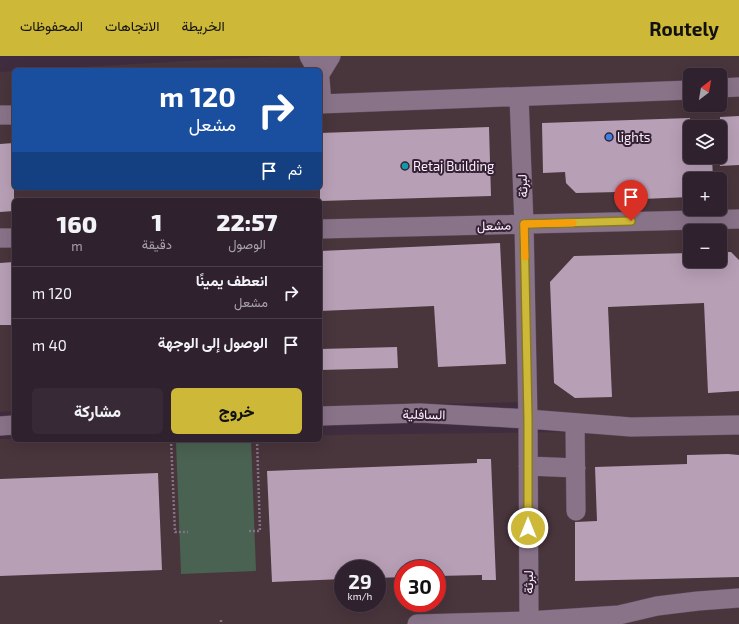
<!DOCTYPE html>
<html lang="ar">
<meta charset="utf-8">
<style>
body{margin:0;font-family:"Exo 2",Vazirmatn,sans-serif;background:#382937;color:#f1f3f6;direction:rtl;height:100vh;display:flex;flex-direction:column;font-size:15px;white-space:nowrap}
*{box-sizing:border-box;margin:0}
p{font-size:13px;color:#a8a3aa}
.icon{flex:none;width:22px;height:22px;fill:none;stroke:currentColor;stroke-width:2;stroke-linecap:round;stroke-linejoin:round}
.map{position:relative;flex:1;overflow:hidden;direction:ltr}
.side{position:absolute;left:12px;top:142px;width:310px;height:244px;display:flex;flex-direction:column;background:#30212f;border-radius:6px;box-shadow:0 4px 16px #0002,0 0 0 1px #4b3e4b;direction:rtl}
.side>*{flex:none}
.hud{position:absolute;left:12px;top:12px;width:310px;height:122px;border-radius:6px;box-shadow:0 4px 16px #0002,0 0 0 1px #4b3e4b;direction:rtl;background:#1a4fa0;color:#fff;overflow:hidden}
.needle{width:26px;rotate:31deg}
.controls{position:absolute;left:683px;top:12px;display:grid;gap:8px}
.controls a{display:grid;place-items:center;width:44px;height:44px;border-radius:6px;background:#30212f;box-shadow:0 4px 16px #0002,0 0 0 1px #4b3e4b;font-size:20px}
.speed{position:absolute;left:334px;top:504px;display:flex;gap:8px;font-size:20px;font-weight:700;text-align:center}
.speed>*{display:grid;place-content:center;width:52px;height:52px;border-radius:50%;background:#30212f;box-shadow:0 4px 16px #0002,0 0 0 1px #4b3e4b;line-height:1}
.speed small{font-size:10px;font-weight:400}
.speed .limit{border:6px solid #d22;background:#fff;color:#111}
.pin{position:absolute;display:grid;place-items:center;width:34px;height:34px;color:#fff;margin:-41px -17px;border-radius:50% 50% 50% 0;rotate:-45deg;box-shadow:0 0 4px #0007}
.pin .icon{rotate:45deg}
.me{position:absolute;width:44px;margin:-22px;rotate:0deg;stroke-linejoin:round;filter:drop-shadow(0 0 3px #0008)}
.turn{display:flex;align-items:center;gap:14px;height:84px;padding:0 20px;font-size:18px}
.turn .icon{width:52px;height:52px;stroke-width:2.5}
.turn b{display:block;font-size:28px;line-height:34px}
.then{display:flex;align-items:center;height:38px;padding:0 20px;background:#0003;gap:8px;font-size:15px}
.eta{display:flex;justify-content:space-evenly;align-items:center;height:68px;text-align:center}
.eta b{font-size:24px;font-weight:800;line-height:28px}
.cta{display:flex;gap:8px;margin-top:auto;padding:8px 20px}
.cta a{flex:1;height:46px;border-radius:6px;background:#ceb837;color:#111;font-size:16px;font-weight:800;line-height:46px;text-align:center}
.cta a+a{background:#382937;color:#f1f3f6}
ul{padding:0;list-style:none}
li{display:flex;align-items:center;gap:12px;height:52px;padding:0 20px;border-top:1px solid #4b3e4b}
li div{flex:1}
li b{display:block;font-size:15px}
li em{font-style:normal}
header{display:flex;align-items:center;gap:24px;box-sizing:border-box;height:56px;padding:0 20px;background:#ceb837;color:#111}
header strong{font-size:19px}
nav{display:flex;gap:22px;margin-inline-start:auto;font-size:14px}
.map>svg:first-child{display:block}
.commercial{fill:#49353c;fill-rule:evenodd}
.green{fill:#4a6252}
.building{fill:#b79fb6}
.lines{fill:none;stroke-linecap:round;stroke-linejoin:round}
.minor-casing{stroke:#5a495a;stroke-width:20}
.path{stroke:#837283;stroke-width:2.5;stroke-dasharray:2 2;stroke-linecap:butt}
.minor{stroke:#897389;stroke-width:19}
.route-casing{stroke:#867824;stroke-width:10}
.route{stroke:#ceb837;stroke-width:7}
.slow{stroke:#f59e0b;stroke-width:7}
.shop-dot{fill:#3f7fe0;stroke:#352235;stroke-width:1.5}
.culture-dot{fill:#0f9aa8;stroke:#352235;stroke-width:1.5}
.labels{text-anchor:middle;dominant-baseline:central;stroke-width:4;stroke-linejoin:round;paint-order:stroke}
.poi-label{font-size:13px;fill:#fdf0fd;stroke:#352235;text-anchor:start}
.street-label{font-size:13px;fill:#fdf0fd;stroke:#352235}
</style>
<header>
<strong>Routely</strong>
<nav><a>الخريطة</a><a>الاتجاهات</a><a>المحفوظات</a></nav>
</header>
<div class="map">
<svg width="739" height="568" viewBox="0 0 739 568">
<rect width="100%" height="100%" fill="#402c3f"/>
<!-- commercial -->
<path class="commercial" d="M 280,0 L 739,0 L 739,363 L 538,367 L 538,346 L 320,350 L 320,144 L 14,144 L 14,355 L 0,356 L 0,16 L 14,15 L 14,132 L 320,132 L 320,14 L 29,14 ZM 690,19 L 720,19 L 720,49 L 690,49 ZM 690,71 L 720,71 L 720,101 L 690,101 ZM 690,123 L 720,123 L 720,153 L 690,153 ZM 690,175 L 720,175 L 720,205 L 690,205 Z
M 739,374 L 739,568 L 0,568 L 0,383 L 320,384 L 320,379 ZM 343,513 L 377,513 L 377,547 L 343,547 ZM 403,513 L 437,513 L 437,547 L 403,547 Z"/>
<!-- green -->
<path class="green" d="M 227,384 L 251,384 L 256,515 L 181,518 L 176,386 Z"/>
<!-- building -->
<path class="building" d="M 739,60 L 739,109 L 720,110 L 720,61 Z
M 690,62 L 690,101 L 712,101 L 713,123 L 690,123 L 690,141 L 618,144 L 618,136 L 576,137 L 566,127 L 565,116 L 543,117 L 542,67 Z
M 489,71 L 491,140 L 320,145 L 320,77 Z
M 14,87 L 14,155 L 0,156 L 0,88 Z
M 500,187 L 506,308 L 438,311 L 434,250 L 320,255 L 320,195 Z
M 720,196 L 731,196 L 739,204 L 739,335 L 708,337 L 704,247 L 608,251 L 612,341 L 575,342 L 554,327 L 550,226 L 574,200 L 690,197 L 690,205 L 720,205 Z
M 14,206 L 14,269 L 0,269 L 0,207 Z
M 397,291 L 398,312 L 320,314 L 320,293 Z
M 728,398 L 739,399 L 739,521 L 575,525 L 575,466 L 597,465 L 595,411 L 687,408 L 687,399 Z
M 477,403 L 491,403 L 496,524 L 482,524 L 482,519 L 437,520 L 437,513 L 403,513 L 403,521 L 377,522 L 377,513 L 343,513 L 343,523 L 272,526 L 267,415 L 477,407 Z
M 158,417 L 162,514 L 0,520 L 0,423 Z"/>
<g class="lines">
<!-- minor casing -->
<g class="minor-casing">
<path id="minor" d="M 309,0 L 317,14
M 320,18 L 331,0
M 320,23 L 322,48
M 720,32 L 739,31
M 519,41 L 524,168 L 528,363 L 529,568
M 320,48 L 690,34
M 0,59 L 14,59
M 320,173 L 739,163
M 0,182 L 14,182
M 320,360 L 420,357 L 528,363 L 631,371 L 739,369
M 575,367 L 576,455
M 0,370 L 14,369
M 528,410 L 576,412
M 417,568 L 528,565 L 619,559 L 657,550 L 698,545 L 739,542"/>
</g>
<!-- path -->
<path class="path" d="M 171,384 L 175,476 L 188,476
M 249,475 L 260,475 L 257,384
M 221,564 L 221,568"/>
<!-- minor -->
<use href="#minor" class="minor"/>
</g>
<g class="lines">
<!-- route casing -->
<g class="route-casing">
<path id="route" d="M 528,472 L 528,363 L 524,168 L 631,165"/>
</g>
<!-- route -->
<use href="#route" class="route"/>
<!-- slow -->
<path class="slow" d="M 525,201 L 524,168 L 573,167"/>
</g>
<!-- markers -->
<circle class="shop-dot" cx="609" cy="81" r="4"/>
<circle class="culture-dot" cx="405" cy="110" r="4"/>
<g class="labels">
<!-- poi labels -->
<g class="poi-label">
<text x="617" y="81">lights</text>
<text x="413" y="110">Retaj Building</text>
</g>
<!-- street labels -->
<g class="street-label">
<text transform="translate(522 130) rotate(-92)">لبرثة</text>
<text transform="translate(494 169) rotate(-1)">مشعل</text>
<text transform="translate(424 358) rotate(1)">السافلية</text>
<text transform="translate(528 526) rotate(-90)">لبرثة</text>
</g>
</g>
</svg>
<div class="controls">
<a><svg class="needle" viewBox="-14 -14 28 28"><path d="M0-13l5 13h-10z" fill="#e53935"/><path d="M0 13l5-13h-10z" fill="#a8a3aa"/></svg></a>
<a><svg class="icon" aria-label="layers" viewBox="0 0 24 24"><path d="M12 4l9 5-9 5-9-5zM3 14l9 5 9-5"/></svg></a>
<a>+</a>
<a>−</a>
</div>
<div class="speed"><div>29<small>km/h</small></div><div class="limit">30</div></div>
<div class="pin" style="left:631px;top:165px;background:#d93025"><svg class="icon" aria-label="arrive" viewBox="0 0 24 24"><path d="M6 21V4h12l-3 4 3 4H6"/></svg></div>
<svg class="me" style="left:528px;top:472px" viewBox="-20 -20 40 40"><circle r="17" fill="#ceb837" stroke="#fff" stroke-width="3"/><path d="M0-11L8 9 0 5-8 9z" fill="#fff"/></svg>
<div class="hud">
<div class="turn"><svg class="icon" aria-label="right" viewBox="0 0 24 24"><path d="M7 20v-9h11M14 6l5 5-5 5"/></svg><div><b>120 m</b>مشعل</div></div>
<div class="then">ثم<svg class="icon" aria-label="arrive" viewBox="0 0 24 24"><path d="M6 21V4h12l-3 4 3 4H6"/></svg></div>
</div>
<section class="side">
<div class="eta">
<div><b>22:57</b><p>الوصول</p></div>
<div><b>1</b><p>دقيقة</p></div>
<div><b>160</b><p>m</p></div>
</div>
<ul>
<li><svg class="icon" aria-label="right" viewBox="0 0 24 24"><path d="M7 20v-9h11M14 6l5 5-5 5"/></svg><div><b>انعطف يمينًا</b><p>مشعل</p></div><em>120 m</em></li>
<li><svg class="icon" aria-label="arrive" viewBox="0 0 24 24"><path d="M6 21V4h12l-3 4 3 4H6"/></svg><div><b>الوصول إلى الوجهة</b></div><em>40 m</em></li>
</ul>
<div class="cta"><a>خروج</a><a>مشاركة</a></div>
</section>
</div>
